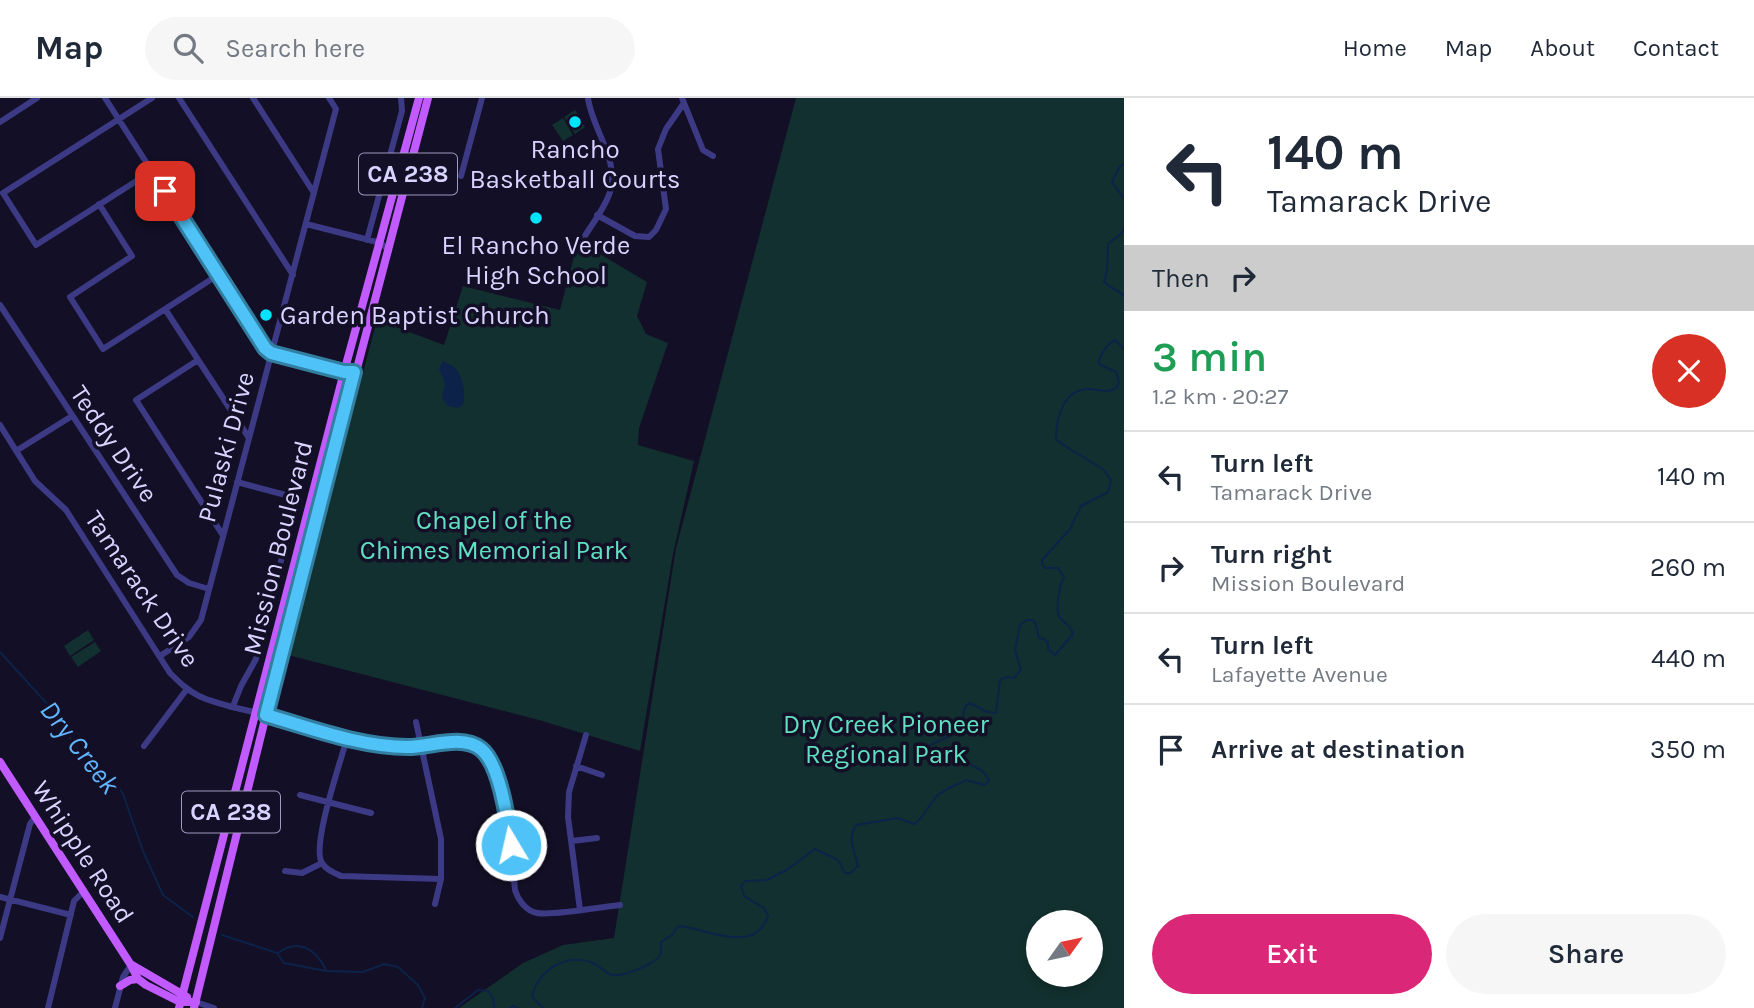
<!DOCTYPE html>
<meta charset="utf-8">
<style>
body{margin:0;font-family:Karla,sans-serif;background:#f6f6f7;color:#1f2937;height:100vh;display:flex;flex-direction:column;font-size:26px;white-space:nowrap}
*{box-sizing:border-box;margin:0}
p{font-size:23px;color:#747a83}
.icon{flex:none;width:38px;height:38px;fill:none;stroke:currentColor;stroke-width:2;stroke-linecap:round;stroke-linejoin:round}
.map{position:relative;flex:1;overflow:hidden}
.sheet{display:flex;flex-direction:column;background:#fff;width:630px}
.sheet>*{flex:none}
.banner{background:#fff;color:#1f2937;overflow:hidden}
.needle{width:46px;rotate:57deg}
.fabs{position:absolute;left:1026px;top:812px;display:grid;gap:14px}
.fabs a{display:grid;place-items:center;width:77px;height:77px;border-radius:50%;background:#fff;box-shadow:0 4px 10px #0003;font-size:35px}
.pin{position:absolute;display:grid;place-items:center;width:60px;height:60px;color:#fff;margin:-30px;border-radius:14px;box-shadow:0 4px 10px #0006}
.me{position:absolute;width:77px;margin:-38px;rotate:351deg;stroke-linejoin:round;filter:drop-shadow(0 0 5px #0008)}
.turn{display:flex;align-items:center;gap:24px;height:147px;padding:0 28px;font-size:32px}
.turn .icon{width:91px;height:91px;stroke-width:2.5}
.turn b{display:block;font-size:49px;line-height:60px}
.then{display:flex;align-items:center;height:66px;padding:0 28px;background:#0003;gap:14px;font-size:26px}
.round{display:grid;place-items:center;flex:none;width:74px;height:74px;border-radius:37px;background:#f6f6f7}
.overview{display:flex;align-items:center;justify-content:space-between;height:119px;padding:0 28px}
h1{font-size:42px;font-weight:600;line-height:52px;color:#1e9e55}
.cta{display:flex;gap:14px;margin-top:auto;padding:14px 28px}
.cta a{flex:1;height:80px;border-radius:42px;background:#db2777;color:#fff;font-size:28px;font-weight:600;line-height:80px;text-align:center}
.cta a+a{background:#f6f6f7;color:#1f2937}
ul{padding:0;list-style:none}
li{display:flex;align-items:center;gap:21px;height:91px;padding:0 28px;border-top:2px solid #e0e1e3}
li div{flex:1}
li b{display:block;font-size:26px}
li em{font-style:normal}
header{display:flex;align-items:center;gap:42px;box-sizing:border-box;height:98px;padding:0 35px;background:#fff;border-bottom:2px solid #e0e1e3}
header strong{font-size:33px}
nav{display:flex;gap:38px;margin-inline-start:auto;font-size:24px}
.search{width:490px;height:63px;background:#f6f6f7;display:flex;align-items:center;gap:18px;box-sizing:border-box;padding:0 24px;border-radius:38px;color:#747a83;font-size:26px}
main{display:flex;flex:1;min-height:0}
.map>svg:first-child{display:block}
.green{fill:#12302f;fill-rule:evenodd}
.water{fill:#0c2248}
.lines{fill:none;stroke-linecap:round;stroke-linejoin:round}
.stream{stroke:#0c2248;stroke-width:2}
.minor{stroke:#3d3a85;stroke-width:6}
.major{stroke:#c25bff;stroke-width:8}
.route-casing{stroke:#337fa1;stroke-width:18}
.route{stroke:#4fc3f7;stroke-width:12}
.poi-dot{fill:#00e5ff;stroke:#130f26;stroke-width:2.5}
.labels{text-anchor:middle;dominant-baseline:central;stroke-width:7;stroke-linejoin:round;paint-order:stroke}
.shield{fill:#130f26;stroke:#9e99be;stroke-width:2}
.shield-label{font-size:24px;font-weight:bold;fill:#d9d4ff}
.poi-label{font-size:26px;fill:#d9d4ff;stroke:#130f26}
.street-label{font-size:26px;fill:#d9d4ff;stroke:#130f26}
.park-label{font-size:26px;fill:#5fe0c0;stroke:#130f26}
.water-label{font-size:28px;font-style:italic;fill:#62b6ff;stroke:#130f26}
</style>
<header>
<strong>Map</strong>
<div class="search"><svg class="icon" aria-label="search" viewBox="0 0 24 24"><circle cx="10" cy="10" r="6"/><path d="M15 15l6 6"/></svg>Search here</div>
<nav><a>Home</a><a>Map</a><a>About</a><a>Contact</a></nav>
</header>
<main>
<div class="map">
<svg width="1124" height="910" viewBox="0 0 1124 910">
<rect width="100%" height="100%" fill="#130f26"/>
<!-- green -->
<path class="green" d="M 796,0 L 1124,0 L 1124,910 L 459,910 L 523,865 L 563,847 L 614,840 L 676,450 ZM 1038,824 L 1090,824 L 1090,877 L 1038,877 Z
M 575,12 L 585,29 L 575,36 L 564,19 Z
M 563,20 L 573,37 L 563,43 L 552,27 Z
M 578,143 L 647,184 L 637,218 L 646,236 L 668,245 L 639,330 L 638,347 L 694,363 L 673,456 L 640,653 L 539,622 L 288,557 L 377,222 L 444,247 L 463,188 L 560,212 Z
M 88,532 L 94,542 L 70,558 L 64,548 Z
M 95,544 L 101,553 L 78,569 L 71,559 Z"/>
<!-- water -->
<path class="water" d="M 443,263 C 447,266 454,267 457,272 C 463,280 466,298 463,307 L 458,310 L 448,308 L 442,300 L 445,286 L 439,270 Z"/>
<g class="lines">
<!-- stream -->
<path class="stream" d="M 1124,66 L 1120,68 L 1112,84 L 1124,101
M 1124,129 L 1122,135 L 1108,146 L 1107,173 L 1104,183 C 1111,192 1117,190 1124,198
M 0,554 L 51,610 L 86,664 L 113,681 L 123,696 L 143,753 L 163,797 L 193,819
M 222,837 L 277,855 L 284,865 L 326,873 L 363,874 L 384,866 L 398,869 L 418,887 L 425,900 L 422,910
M 278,855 C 299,840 316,851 326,872
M 455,910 L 478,892 L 488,893 L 493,900 L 494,910
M 510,910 L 513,908 L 518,910
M 543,910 L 532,899 C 537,872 568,853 595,866 C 602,869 605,876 613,877 C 622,879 659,865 661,855 C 661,851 660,847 661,844 L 672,837 L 678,828 C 706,830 755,858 768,818 L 764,810 L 744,798 L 741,788 L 745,783 L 767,782 L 788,771 L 815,751 L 838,762 L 845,775 L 850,775 L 858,768 C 855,754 847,741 856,727 L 898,720 L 914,726 C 925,719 927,709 936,699 C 943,691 957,687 966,682 L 984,687 L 989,683 C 985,671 976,671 967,664 C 961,660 958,655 953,652 L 937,660 C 932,658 927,653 930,647 L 948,639 L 962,627 C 965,619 960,610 970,605 L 987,614 L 996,615 L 1000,582 L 1007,579 L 1014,580 L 1021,572 L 1015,552 L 1020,527 L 1027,522 L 1033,522 L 1036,527 L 1039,540 L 1044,541 L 1048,545 L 1048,551 L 1055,557 L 1073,536 C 1071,526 1063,526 1059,518 C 1055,511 1060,486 1064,479 L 1058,470 L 1045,470 L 1042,466 L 1042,462 L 1070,431 L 1081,408 L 1108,394 L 1111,382 L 1104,372 L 1062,346 L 1056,341 C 1056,319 1064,290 1090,291 C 1101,292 1109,296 1117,289 L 1119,284 L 1116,274 L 1099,266 C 1099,257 1107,246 1115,242 L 1124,251"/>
<!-- minor -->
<path class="minor" d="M 105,0 L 265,250 L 271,255 L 344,274 L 354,274
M 179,0 L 293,177
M 253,0 L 314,95
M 682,0 L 703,52 L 713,58
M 0,24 L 37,0
M 152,73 L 36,147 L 3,95 L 152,0
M 461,78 L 482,0
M 99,106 L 132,158 L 70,199 L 103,251 L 218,177
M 597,117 L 635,138 L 649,139 L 656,132 L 666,111 L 658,51 L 666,31 L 684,5
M 306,126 L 381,145 L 389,153
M 583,141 C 592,126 605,110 610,94 C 620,62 592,31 588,0
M 367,142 L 402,13 L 401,0
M 0,207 L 177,477 L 189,485 L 209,491
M 165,211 L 249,340
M 198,262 L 136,302 L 222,436
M 0,327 L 35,383 L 66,412 L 170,575 C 179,584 187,592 199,598 C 220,608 244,611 266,617 C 305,628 344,642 385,648 C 412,652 465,634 484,653 C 506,675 512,761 515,792 C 518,802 526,813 537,815 C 553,818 601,809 620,807
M 16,353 L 72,318
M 160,558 L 189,539 L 201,522 L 336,11 L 329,0
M 233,608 L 241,588 L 256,561 L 297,400 L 237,384
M 416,624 L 441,741 L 441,781 L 435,806
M 347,640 C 341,663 311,748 322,765 C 326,772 334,775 341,778 L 441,781
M 144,648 L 187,591
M 576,668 L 602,677
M 300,697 L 371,715
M 572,743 L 597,740
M 285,773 L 302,775 L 322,765
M 0,799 L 71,817
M 580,812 L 568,719 L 569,694 L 586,637
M 0,840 L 30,726 L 35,719
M 196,904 L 214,910
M 48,910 L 74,803 L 83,794
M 115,910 L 123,879 L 131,867"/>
<!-- major -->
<path class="major" d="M 0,664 L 131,867 L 138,881 L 146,887 L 180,904 L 196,904
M 132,867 L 187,899
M 120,888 L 130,882 L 138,881
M 179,910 L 344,274 L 419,0
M 194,910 L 266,617 L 428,0"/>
</g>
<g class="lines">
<!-- route casing -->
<g class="route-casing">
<path id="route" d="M 165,93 L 265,250 L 271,255 L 344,274 L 354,274 L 266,617 C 311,630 360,649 408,649 C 430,649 462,636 481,651 C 500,666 508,723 511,747"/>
</g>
<!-- route -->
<use href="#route" class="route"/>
</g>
<!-- markers -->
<g class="poi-dot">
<circle cx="575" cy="24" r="7"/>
<circle cx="536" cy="120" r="7"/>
<circle cx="266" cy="217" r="7"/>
</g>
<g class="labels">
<!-- shield labels -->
<g class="shield">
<rect x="359" y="55.5" width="98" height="41" rx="5"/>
<rect x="182" y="693.5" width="98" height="41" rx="5"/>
</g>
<g class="shield-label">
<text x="408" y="76">CA 238</text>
<text x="231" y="714">CA 238</text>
</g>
<!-- poi labels -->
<g class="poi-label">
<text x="575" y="51">Rancho<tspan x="575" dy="30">Basketball Courts</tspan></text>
<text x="536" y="147">El Rancho Verde<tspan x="536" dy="30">High School</tspan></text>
<text x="280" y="217" text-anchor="start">Garden Baptist Church</text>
</g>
<!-- street labels -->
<g class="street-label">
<text transform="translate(114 346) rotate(56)">Teddy Drive</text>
<text transform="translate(226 349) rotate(-75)">Pulaski Drive</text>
<text transform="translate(278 450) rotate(-76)">Mission Boulevard</text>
<text transform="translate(142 491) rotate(56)">Tamarack Drive</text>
<text transform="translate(83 754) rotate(57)">Whipple Road</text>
</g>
<!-- park labels -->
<g class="park-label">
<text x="494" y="422">Chapel of the<tspan x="494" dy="30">Chimes Memorial Park</tspan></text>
<text x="886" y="626">Dry Creek Pioneer<tspan x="886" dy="30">Regional Park</tspan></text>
</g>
<!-- water labels -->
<g class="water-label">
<text transform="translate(80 649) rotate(52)">Dry Creek</text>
</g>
</g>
</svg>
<div class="fabs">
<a><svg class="needle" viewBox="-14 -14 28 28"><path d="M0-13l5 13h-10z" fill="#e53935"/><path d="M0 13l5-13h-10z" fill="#747a83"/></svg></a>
</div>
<div class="pin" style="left:165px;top:93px;background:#d93025"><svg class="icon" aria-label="arrive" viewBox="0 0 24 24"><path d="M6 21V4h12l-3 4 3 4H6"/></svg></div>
<svg class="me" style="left:511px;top:747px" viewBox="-20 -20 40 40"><circle r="17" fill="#4fc3f7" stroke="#fff" stroke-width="3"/><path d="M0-11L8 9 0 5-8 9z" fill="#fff"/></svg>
</div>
<section class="sheet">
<div class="banner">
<div class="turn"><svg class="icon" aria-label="left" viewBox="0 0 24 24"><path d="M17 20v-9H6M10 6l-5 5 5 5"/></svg><div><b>140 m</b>Tamarack Drive</div></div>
<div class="then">Then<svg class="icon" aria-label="right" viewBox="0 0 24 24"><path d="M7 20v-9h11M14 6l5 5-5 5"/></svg></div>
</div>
<div class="overview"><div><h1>3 min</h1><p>1.2 km · 20:27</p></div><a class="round" style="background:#d93025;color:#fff"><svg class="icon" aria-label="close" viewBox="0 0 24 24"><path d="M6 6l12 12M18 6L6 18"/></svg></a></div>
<ul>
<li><svg class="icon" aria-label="left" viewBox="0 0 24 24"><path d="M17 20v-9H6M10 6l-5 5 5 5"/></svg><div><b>Turn left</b><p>Tamarack Drive</p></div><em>140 m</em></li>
<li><svg class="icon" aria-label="right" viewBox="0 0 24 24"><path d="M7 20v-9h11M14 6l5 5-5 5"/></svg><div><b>Turn right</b><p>Mission Boulevard</p></div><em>260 m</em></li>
<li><svg class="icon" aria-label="left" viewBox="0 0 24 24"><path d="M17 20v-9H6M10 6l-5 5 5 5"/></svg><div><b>Turn left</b><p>Lafayette Avenue</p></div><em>440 m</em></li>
<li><svg class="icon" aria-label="arrive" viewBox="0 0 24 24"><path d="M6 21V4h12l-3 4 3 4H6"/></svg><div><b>Arrive at destination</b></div><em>350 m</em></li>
</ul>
<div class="cta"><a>Exit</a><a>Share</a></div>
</section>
</main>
